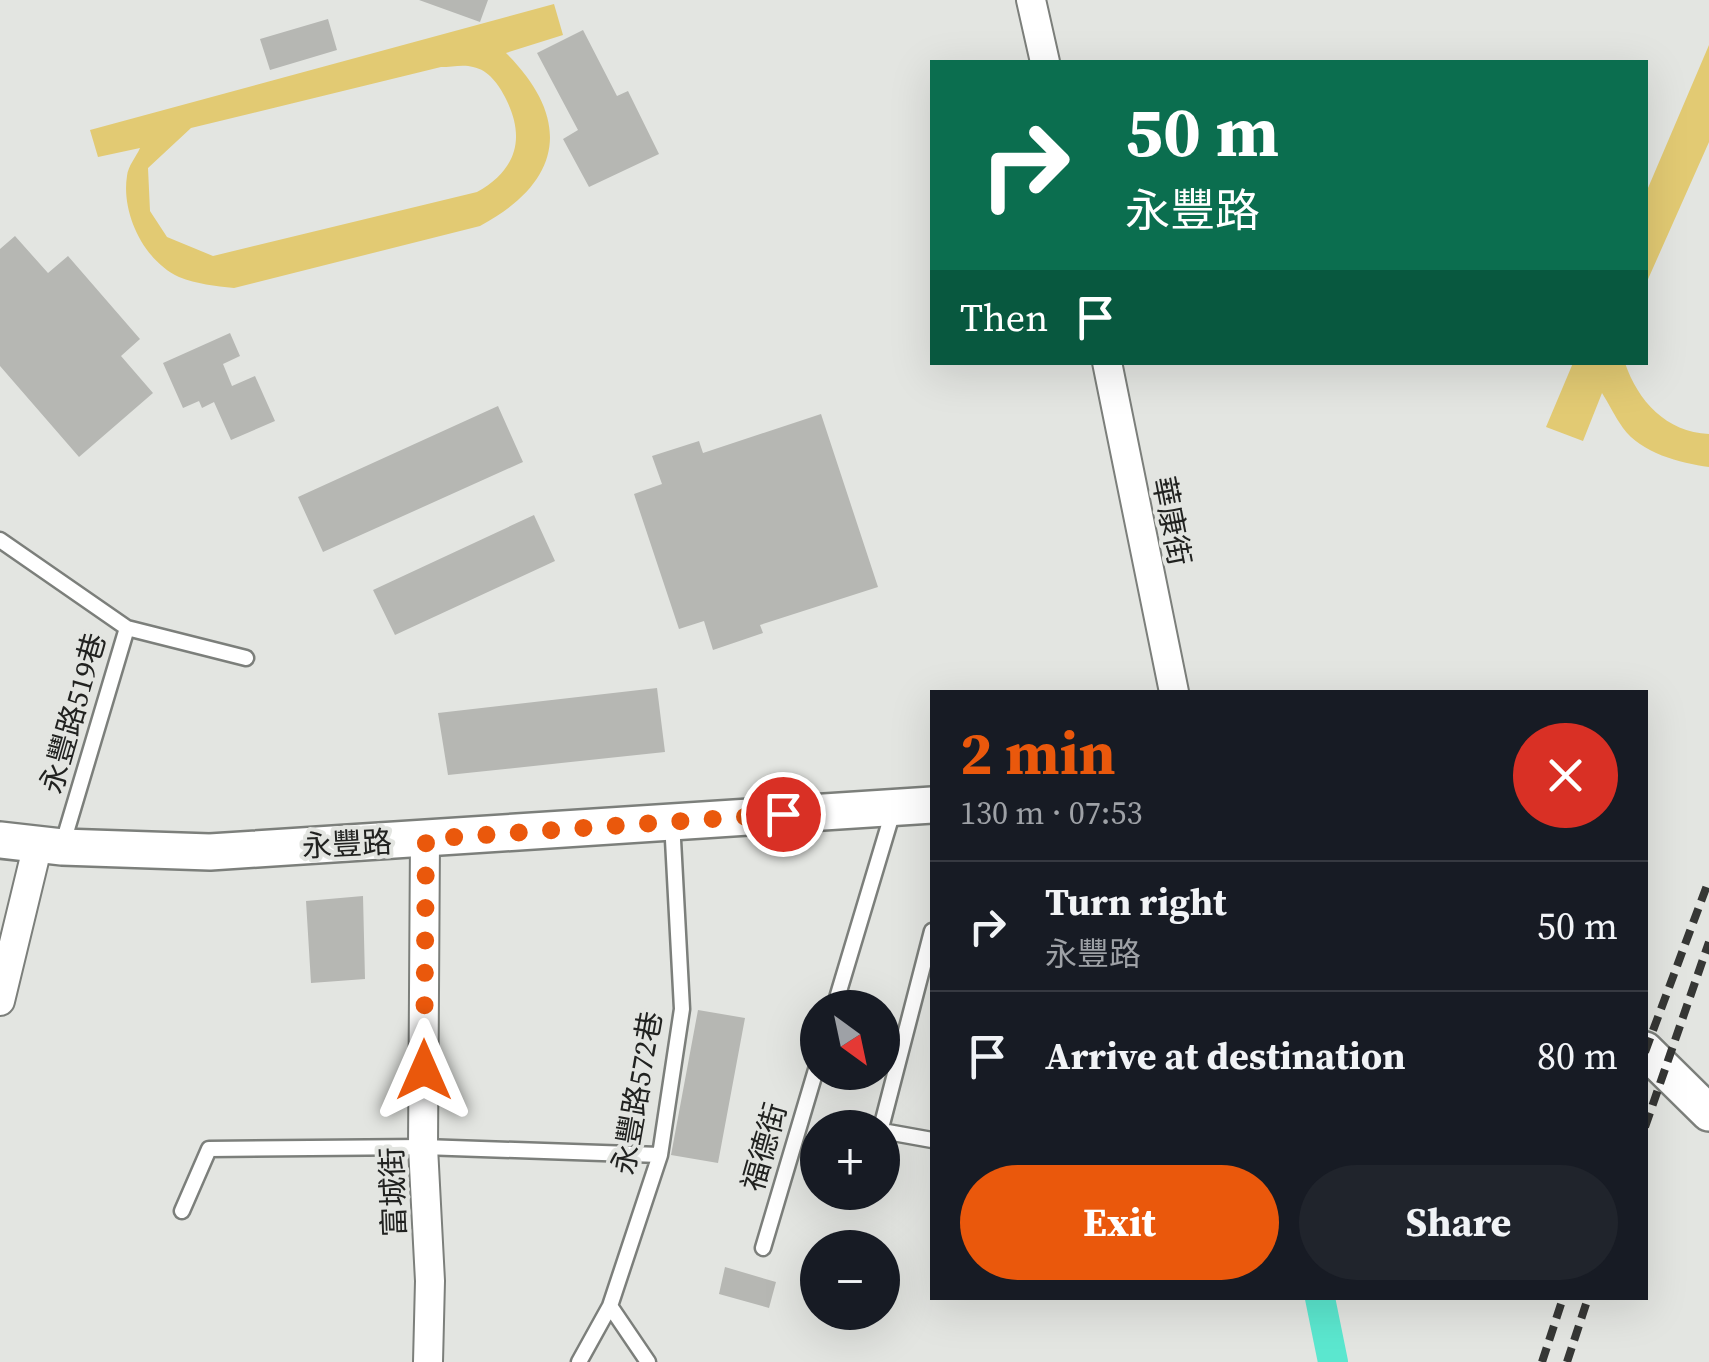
<!DOCTYPE html>
<meta charset="utf-8">
<style>
body{margin:0;font-family:"Source Serif 4","Noto Sans TC",serif;background:#20242c;color:#f1f3f6;height:100vh;display:flex;flex-direction:column;font-size:38px;white-space:nowrap}
*{box-sizing:border-box;margin:0}
p{font-size:32px;color:#9ea1a6}
.icon{flex:none;width:55px;height:55px;fill:none;stroke:currentColor;stroke-width:2;stroke-linecap:round;stroke-linejoin:round}
.map{position:relative;flex:1;overflow:hidden}
.side{position:absolute;left:930px;top:690px;width:718px;height:610px;display:flex;flex-direction:column;background:#171b24;border-radius:0px;box-shadow:0 10px 40px #0002}
.side>*{flex:none}
.guide{position:absolute;left:930px;top:60px;width:718px;height:305px;border-radius:0px;box-shadow:0 10px 40px #0002;background:#0b6e4f;color:#fff;overflow:hidden}
.needle{width:65px;rotate:147deg}
.tools{position:absolute;left:800px;top:990px;display:grid;gap:20px}
.tools a{display:grid;place-items:center;width:100px;height:100px;border-radius:50%;background:#171b24;box-shadow:0 10px 40px #0002;font-size:50px}
.pin{position:absolute;display:grid;place-items:center;width:85px;height:85px;color:#fff;margin:-42px;border:5px solid #fff;border-radius:50%;box-shadow:0 2px 10px #0007}
.me{position:absolute;width:110px;margin:-55px;rotate:0deg;stroke-linejoin:round;filter:drop-shadow(0 0 8px #0008)}
.turn{display:flex;align-items:center;gap:35px;height:210px;padding:0 30px;font-size:45px}
.turn .icon{width:130px;height:130px;stroke-width:2.5}
.turn b{display:block;font-size:70px;line-height:85px}
.then{display:flex;align-items:center;height:95px;padding:0 30px;background:#0003;gap:20px;font-size:38px}
.round{display:grid;place-items:center;flex:none;width:105px;height:105px;border-radius:52px;background:#20242c}
.headline{display:flex;align-items:center;justify-content:space-between;height:170px;padding:0 30px}
h1{font-size:60px;font-weight:700;line-height:75px;color:#ea580c}
.cta{display:flex;gap:20px;margin-top:auto;padding:20px 30px}
.cta a{flex:1;height:115px;border-radius:60px;background:#ea580c;color:#fff;font-size:40px;font-weight:700;line-height:115px;text-align:center}
.cta a+a{background:#20242c;color:#f1f3f6}
ul{padding:0;list-style:none}
li{display:flex;align-items:center;gap:30px;height:130px;padding:0 30px;border-top:2px solid #363941}
li div{flex:1}
li b{display:block;font-size:38px}
li em{font-style:normal}
.map>svg:first-child{display:block}
.green{fill:#e2ca73;fill-rule:evenodd}
.lines{fill:none;stroke-linecap:round;stroke-linejoin:round}
.canal{stroke:#5be7cf;stroke-width:30}
.building{fill:#b6b7b3}
.service-casing{stroke:#7c7f7b;stroke-width:19}
.minor-casing{stroke:#7c7f7b;stroke-width:32}
.tertiary-casing{stroke:#7c7f7b;stroke-width:40}
.service{stroke:#fff;stroke-width:14}
.minor{stroke:#fff;stroke-width:28}
.tertiary{stroke:#fff;stroke-width:35}
.rail{stroke:#363735;stroke-width:8;stroke-dasharray:15 8;stroke-linecap:butt}
.route{stroke:#ea580c;stroke-width:18;stroke-dasharray:0 32.4}
.labels{text-anchor:middle;dominant-baseline:central;stroke-width:8;stroke-linejoin:round;paint-order:stroke}
.street-label{font-size:30px;fill:#212220;stroke:#e3e5e1}
</style>
<div class="map">
<svg width="1709" height="1362" viewBox="0 0 1709 1362">
<rect width="100%" height="100%" fill="#e3e5e1"/>
<!-- green -->
<path class="green" d="M 554,4 L 563,35 L 506,53 C 572,119 564,181 480,226 L 234,288 C 215,286 197,284 179,277 C 144,261 121,213 127,176 C 128,166 136,157 140,148 L 98,157 L 90,130 ZM 441,67 C 451,67 464,64 473,67 C 489,70 499,85 506,99 C 526,139 516,170 477,192 L 213,256 L 167,237 L 150,211 L 148,168 L 191,128 Z
M 1709,45 L 1709,142 L 1645,286 L 1645,195 Z
M 1573,363 L 1625,363 C 1638,401 1666,432 1709,434 L 1709,467 C 1680,463 1641,453 1623,428 C 1615,417 1609,404 1602,393 L 1583,441 L 1546,427 Z"/>
<g class="lines">
<!-- canal -->
<path class="canal" d="M 1320,1298 L 1333,1362"/>
</g>
<!-- building -->
<path class="building" d="M 419,0 L 488,0 L 480,22 Z
M 328,19 L 337,50 L 270,70 L 260,39 Z
M 583,30 L 617,96 L 628,91 L 659,154 L 589,187 L 563,139 L 578,130 L 537,53 Z
M 15,236 L 48,273 L 68,256 L 140,339 L 121,356 L 153,393 L 79,457 L 0,366 L 0,249 Z
M 230,333 L 240,356 L 223,364 L 232,386 L 255,376 L 275,421 L 231,440 L 214,402 L 202,408 L 199,401 L 183,408 L 163,363 Z
M 498,406 L 523,462 L 323,552 L 298,497 Z
M 821,414 L 878,587 L 760,625 L 763,633 L 713,650 L 704,621 L 679,629 L 634,494 L 662,484 L 652,456 L 699,441 L 703,453 Z
M 534,515 L 555,561 L 395,635 L 373,590 Z
M 657,688 L 665,752 L 448,775 L 438,713 Z
M 363,896 L 365,979 L 311,983 L 306,901 Z
M 698,1010 L 745,1018 L 718,1163 L 671,1155 Z
M 725,1267 L 776,1282 L 769,1308 L 719,1294 Z"/>
<g class="lines">
<!-- service casing -->
<g class="service-casing">
<path id="service" d="M 0,540 L 127,628 L 62,846
M 127,628 L 246,658
M 834,1008 L 894,808
M 881,1128 L 932,931
M 882,1131 L 932,1140
M 182,1211 L 209,1149 L 423,1147 L 660,1155
M 763,1248 L 818,1063
M 610,1306 L 648,1362
M 579,1362 L 610,1306 L 660,1155 L 682,1009 L 672,821"/>
</g>
<!-- minor casing -->
<g class="minor-casing">
<path id="minor" d="M 1031,0 L 1045,62
M 1107,362 L 1174,692
M 425,839 L 423,1147 L 430,1281 L 428,1362
M 0,1001 L 38,844"/>
</g>
<!-- tertiary casing -->
<g class="tertiary-casing">
<path id="tertiary" d="M 0,840 L 62,847 L 210,852 L 932,805
M 1645,1050 L 1709,1113"/>
</g>
<!-- service -->
<use href="#service" class="service"/>
<!-- minor -->
<use href="#minor" class="minor"/>
<!-- tertiary -->
<use href="#tertiary" class="tertiary"/>
<!-- rail -->
<path class="rail" d="M 1645,1052 L 1709,880
M 1645,1127 L 1709,942
M 1542,1362 L 1563,1298
M 1567,1362 L 1588,1298"/>
</g>
<g class="lines">
<!-- route -->
<path class="route" d="M 424,1070 L 426,839 L 783,814"/>
</g>
<g class="labels">
<!-- street labels -->
<g class="street-label">
<text transform="translate(1172 521) rotate(79)">華康街</text>
<text transform="translate(73 713) rotate(-74)">永豐路519巷</text>
<text transform="translate(347 844) rotate(-3)">永豐路</text>
<text transform="translate(637 1093) rotate(-80)">永豐路572巷</text>
<text transform="translate(764 1147) rotate(-74)">福德街</text>
<text transform="translate(393 1192) rotate(-92)">富城街</text>
</g>
</g>
</svg>
<div class="tools">
<a><svg class="needle" viewBox="-14 -14 28 28"><path d="M0-13l5 13h-10z" fill="#e53935"/><path d="M0 13l5-13h-10z" fill="#9ea1a6"/></svg></a>
<a>+</a>
<a>−</a>
</div>
<div class="pin" style="left:783px;top:814px;background:#d93025"><svg class="icon" aria-label="arrive" viewBox="0 0 24 24"><path d="M6 21V4h12l-3 4 3 4H6"/></svg></div>
<svg class="me" style="left:424px;top:1070px" viewBox="-20 -20 40 40"><path d="M0-17L14 15 0 8-14 15z" fill="#ea580c" stroke="#fff" stroke-width="4"/></svg>
<div class="guide">
<div class="turn"><svg class="icon" aria-label="right" viewBox="0 0 24 24"><path d="M7 20v-9h11M14 6l5 5-5 5"/></svg><div><b>50 m</b>永豐路</div></div>
<div class="then">Then<svg class="icon" aria-label="arrive" viewBox="0 0 24 24"><path d="M6 21V4h12l-3 4 3 4H6"/></svg></div>
</div>
<section class="side">
<div class="headline"><div><h1>2 min</h1><p>130 m · 07:53</p></div><a class="round" style="background:#d93025;color:#fff"><svg class="icon" aria-label="close" viewBox="0 0 24 24"><path d="M6 6l12 12M18 6L6 18"/></svg></a></div>
<ul>
<li><svg class="icon" aria-label="right" viewBox="0 0 24 24"><path d="M7 20v-9h11M14 6l5 5-5 5"/></svg><div><b>Turn right</b><p>永豐路</p></div><em>50 m</em></li>
<li><svg class="icon" aria-label="arrive" viewBox="0 0 24 24"><path d="M6 21V4h12l-3 4 3 4H6"/></svg><div><b>Arrive at destination</b></div><em>80 m</em></li>
</ul>
<div class="cta"><a>Exit</a><a>Share</a></div>
</section>
</div>
